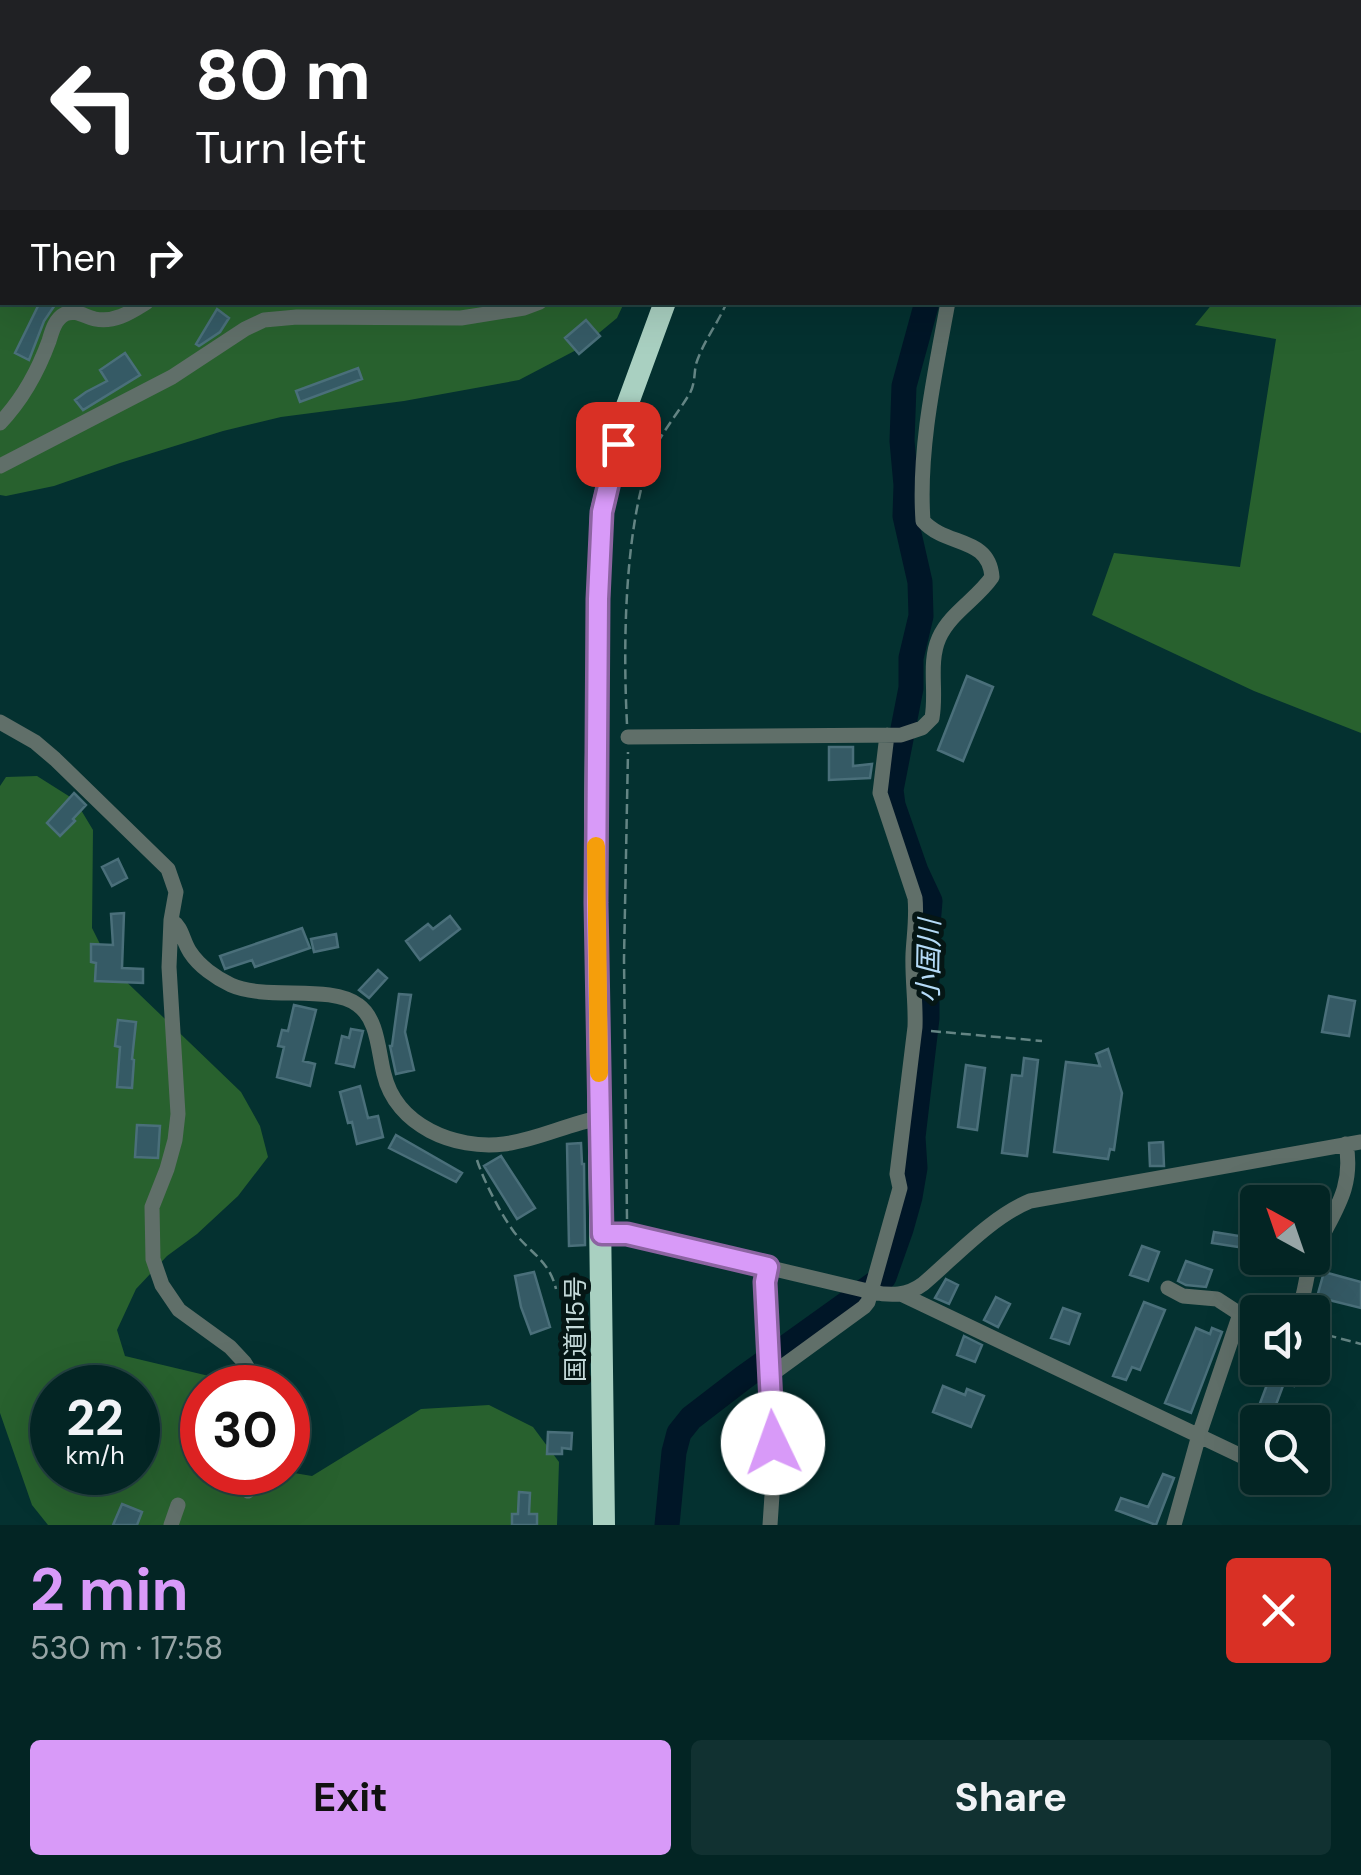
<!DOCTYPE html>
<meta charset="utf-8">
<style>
body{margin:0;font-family:"DM Sans","Noto Sans JP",sans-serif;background:#113131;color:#f1f3f6;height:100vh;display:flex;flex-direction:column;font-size:38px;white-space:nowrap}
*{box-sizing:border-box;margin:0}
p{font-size:32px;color:#97a5a6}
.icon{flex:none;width:55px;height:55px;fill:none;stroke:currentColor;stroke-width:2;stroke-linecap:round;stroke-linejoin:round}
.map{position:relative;height:1525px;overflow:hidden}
.panel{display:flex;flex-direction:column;background:#032524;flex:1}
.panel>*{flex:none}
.hud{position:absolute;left:0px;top:0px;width:1362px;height:305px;box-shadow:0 10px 40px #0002,0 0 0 2px #244241;background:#202124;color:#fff;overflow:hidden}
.needle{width:65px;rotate:320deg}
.fabs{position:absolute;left:1240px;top:1185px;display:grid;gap:20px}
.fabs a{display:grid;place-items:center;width:90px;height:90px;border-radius:10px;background:#032524;box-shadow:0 10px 40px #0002,0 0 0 2px #244241;font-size:50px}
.speed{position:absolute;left:30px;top:1365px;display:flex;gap:20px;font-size:50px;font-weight:700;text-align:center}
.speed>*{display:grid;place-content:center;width:130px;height:130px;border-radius:50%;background:#032524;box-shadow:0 10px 40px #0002,0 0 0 2px #244241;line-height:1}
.speed small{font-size:25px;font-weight:400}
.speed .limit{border:15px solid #d22;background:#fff;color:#111}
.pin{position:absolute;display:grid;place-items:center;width:85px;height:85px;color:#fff;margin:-42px;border-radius:20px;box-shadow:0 5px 15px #0006}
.me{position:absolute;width:110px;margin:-55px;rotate:357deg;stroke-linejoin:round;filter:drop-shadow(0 0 8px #0008)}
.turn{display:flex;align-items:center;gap:35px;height:210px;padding:0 30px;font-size:45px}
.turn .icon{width:130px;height:130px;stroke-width:2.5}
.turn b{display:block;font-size:70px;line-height:85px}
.then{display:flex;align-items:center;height:95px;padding:0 30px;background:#0003;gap:20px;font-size:38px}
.round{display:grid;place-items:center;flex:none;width:105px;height:105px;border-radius:10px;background:#113131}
.overview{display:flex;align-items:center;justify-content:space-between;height:170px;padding:0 30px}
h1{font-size:60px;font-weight:700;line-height:75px;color:#d89af8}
.button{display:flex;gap:20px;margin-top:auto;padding:20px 30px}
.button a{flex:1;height:115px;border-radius:10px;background:#d89af8;color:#111;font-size:40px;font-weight:700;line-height:115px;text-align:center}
.button a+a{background:#113131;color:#f1f3f6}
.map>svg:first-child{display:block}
.green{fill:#28612e;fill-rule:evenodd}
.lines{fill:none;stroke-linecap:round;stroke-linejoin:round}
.river{stroke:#001627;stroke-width:25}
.building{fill:#355a65;stroke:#4a6f7a;stroke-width:2.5}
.path{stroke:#648584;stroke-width:2.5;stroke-dasharray:10 5;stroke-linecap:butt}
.minor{stroke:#606f69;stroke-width:15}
.highway{stroke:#a9d0c1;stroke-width:22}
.route-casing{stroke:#8c64a1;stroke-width:25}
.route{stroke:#d89af8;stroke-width:18}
.slow{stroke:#f59e0b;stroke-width:18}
.labels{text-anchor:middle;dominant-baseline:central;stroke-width:10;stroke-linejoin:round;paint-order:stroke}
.street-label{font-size:25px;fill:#c5dada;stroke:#051615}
.water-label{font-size:28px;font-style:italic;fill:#b5dbf8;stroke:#051615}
</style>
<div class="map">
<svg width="1361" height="1525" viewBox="0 0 1361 1525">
<rect width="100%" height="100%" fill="#043130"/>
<!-- green -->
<path class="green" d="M 0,0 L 763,0 L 762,2 L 2,2 L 2,302 L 624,303 L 617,318 L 582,347 L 519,380 L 404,401 L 281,417 L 223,431 L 120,463 L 54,486 L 6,496 L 0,495 Z
M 1340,0 L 1361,0 L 1361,733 L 1254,691 L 1092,615 L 1114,553 L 1240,567 L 1276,339 L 1195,325 L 1213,303 L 1360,302 L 1360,2 L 1342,2 Z
M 37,776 L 75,800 L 93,830 L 92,928 L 112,968 L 241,1092 L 260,1126 L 268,1157 L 238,1196 L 197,1234 L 167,1256 L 136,1289 L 117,1330 L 125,1356 L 209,1376 L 219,1387 L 202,1388 L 202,1472 L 288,1472 L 312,1476 L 421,1409 L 489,1405 L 533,1427 L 559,1462 L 557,1525 L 48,1525 L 32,1505 L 0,1413 L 0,786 L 6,777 ZM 52,1388 L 138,1388 L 138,1472 L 52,1472 Z"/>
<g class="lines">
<!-- river -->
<path class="river" d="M 1074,2 L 1075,0
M 667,1525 L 674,1452 L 679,1433 L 691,1418 L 743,1378 L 884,1277 L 901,1229 L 910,1197 L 915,1168 L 913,1137 L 927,1018 L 927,937 L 930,901 L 916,871 L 893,805 L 891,790 L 911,688 L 911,658 L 921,616 L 920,582 L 905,516 L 906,485 L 902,441 L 904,386 L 927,302"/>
</g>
<!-- building -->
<path class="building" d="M 40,302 L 57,302 L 44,321 L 29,360 L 15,353 Z
M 217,309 L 229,318 L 220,332 L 199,346 L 196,344 Z
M 586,320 L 600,336 L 579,354 L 565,338 Z
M 125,353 L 140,375 L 83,410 L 75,400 L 86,392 L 107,381 L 100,370 Z
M 358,368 L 362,379 L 300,402 L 296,391 Z
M 967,676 L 993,687 L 963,761 L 938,750 Z
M 829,747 L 853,747 L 853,766 L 872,764 L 870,778 L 829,780 Z
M 74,793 L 86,805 L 73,819 L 75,821 L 60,836 L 47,823 Z
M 118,859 L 127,878 L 112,886 L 102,867 Z
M 124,913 L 122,968 L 143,969 L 143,983 L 95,981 L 96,963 L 91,962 L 91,944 L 113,945 L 111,914 Z
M 450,916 L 460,929 L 420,960 L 406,941 L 428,924 L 433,929 Z
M 302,928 L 310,948 L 255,967 L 252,960 L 225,969 L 220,956 Z
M 336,934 L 338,947 L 314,952 L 311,939 Z
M 378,970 L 387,978 L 369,998 L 359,990 Z
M 399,994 L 411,995 L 405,1032 L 414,1070 L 396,1074 L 390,1046 L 392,1046 Z
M 1329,996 L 1355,1001 L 1349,1036 L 1322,1032 Z
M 294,1005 L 316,1010 L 303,1061 L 315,1064 L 310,1086 L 277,1077 L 284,1047 L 278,1046 L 282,1030 L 288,1031 Z
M 118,1020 L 136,1022 L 132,1059 L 134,1060 L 132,1088 L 117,1087 L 120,1047 L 115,1046 Z
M 351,1029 L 363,1031 L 354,1067 L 336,1063 L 342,1036 L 349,1038 Z
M 1108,1049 L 1122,1093 L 1114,1150 L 1110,1149 L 1108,1159 L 1054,1152 L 1066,1062 L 1100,1066 L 1096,1054 Z
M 1024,1058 L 1038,1060 L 1027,1156 L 1002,1153 L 1012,1075 L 1022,1076 Z
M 966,1065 L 985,1068 L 977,1130 L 958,1127 Z
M 360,1086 L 368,1118 L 378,1116 L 383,1137 L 357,1144 L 352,1122 L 348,1123 L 340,1092 Z
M 137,1125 L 160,1126 L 158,1158 L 135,1157 Z
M 396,1135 L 462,1173 L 456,1182 L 389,1148 Z
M 1163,1142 L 1164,1166 L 1150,1166 L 1149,1143 Z
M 581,1143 L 582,1164 L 584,1164 L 585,1245 L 569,1246 L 567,1144 Z
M 501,1156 L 535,1208 L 517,1219 L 484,1166 Z
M 1214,1232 L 1258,1239 L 1258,1250 L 1212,1243 Z
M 1142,1246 L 1159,1252 L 1148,1281 L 1130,1275 Z
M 1186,1261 L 1212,1270 L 1206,1287 L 1186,1285 L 1178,1281 Z
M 534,1272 L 550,1327 L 531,1334 L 521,1307 L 515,1276 Z
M 1324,1272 L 1361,1282 L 1361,1308 L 1317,1297 Z
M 946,1279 L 958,1285 L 949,1304 L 935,1298 Z
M 996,1297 L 1010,1304 L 998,1327 L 984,1320 Z
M 1144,1302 L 1165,1310 L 1140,1370 L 1132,1367 L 1126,1380 L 1113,1376 Z
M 1063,1308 L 1080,1314 L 1069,1344 L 1051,1338 Z
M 1196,1328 L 1210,1334 L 1212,1328 L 1222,1332 L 1191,1413 L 1165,1403 Z
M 964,1336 L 982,1345 L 975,1362 L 957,1355 Z
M 1278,1368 L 1301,1368 L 1294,1386 L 1284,1383 L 1274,1410 L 1280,1412 L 1276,1422 L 1253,1422 L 1268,1382 L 1272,1383 Z
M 943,1386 L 965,1395 L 967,1389 L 984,1396 L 971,1427 L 933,1412 Z
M 548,1432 L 572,1433 L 571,1449 L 562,1448 L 562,1454 L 547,1454 Z
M 1163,1474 L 1174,1478 L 1156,1525 L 1116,1510 L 1121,1498 L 1148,1507 Z
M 519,1492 L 530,1493 L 529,1514 L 537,1514 L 537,1525 L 512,1525 L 512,1514 L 518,1514 Z
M 122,1504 L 142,1512 L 137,1525 L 113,1525 Z"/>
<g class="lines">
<!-- path -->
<path class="path" d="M 904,2 L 904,0
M 627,724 C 623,648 624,531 650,459 C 659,435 677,415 690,393 C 695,384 694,374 696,364 C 703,342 718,323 727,302
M 931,1031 L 1042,1041
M 477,1160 C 484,1182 501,1214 514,1232 C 531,1254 549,1260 556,1289
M 627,1219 L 624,959 L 628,752
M 1312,1331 L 1361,1344"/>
<!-- minor -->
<path class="minor" d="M 0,423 C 22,400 38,371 49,341 C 52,331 55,319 65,314 C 76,309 85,317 95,319 C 115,323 131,312 147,302
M 0,466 L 172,377 L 245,329 L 264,320 L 297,317 L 461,318 L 524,308 L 540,302
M 0,722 L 35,742 L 55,759 L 168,869 L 176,892 L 171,920 L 169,967 L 178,1114 L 175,1140 L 167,1169 L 152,1207 L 153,1259 L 162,1285 L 179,1310 L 230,1347 L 244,1362 L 260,1388
M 628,737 L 901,735 L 922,728 L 932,718 C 937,692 928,663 939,638 C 950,613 977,599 992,577 C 989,536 946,547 923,521 C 918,449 935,373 948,302
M 171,920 C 183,928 182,940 190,952 C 199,966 216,978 231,985 C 267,1001 330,984 358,1005 C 378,1019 378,1051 384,1074 C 396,1126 455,1150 504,1144 C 537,1140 567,1124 600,1118
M 602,1234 L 627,1234 L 872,1292 C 891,1296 907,1296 923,1284 C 955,1257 991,1217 1030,1201 L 1361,1142
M 768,1267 L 765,1282 L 774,1465 L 770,1525
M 1168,1288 L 1183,1296 L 1217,1299 L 1240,1314 L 1258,1317
M 901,1294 L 1254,1462
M 1297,1312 C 1306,1296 1305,1276 1312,1258 C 1329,1216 1355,1193 1346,1144
M 768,1377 L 864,1307 L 868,1302 L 900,1188 L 897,1174 L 915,1027 C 916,1003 912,978 913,954 C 914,935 917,917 915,898 L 880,793 L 887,735
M 248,1491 L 256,1472
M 171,1525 L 178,1505
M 1174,1525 L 1199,1435 L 1240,1314"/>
<!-- highway -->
<path class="highway" d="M 775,2 L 776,0
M 604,1525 L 595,829 L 598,599 L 601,512 L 625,411 L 665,302"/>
</g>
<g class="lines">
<!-- route casing -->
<g class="route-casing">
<path id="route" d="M 618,444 L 602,512 L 598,599 L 596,903 L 602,1234 L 627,1234 L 768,1267 L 765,1282 L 773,1443"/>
</g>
<!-- route -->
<use href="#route" class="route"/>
<!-- slow -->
<path class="slow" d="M 596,846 L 599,1073"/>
</g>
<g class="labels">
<!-- street labels -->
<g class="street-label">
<text transform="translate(575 1329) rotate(-90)">国道115号</text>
</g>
<!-- water labels -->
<g class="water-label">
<text transform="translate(929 961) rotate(-89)">小国川</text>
</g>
</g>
</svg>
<div class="fabs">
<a><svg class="needle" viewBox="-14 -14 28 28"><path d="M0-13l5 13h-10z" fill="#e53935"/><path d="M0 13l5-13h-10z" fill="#97a5a6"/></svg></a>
<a><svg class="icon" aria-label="sound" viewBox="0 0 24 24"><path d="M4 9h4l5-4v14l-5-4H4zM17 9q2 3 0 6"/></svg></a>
<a><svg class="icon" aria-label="search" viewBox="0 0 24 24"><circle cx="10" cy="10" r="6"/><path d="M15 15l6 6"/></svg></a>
</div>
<div class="speed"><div>22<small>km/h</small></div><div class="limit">30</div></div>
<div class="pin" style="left:618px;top:444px;background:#d93025"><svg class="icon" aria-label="arrive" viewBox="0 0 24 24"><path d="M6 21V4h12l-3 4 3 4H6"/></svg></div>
<svg class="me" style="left:773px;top:1443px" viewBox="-20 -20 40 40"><circle r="19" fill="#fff"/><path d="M0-13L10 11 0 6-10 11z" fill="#d89af8"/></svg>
<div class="hud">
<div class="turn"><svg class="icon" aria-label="left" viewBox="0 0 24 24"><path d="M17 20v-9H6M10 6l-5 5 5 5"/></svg><div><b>80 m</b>Turn left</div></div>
<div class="then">Then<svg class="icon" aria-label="right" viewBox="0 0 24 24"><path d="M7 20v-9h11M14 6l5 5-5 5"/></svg></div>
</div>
</div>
<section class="panel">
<div class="overview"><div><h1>2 min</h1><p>530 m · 17:58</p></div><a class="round" style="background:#d93025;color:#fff"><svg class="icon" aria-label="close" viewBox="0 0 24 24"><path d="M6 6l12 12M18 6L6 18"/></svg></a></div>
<div class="button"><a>Exit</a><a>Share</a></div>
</section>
